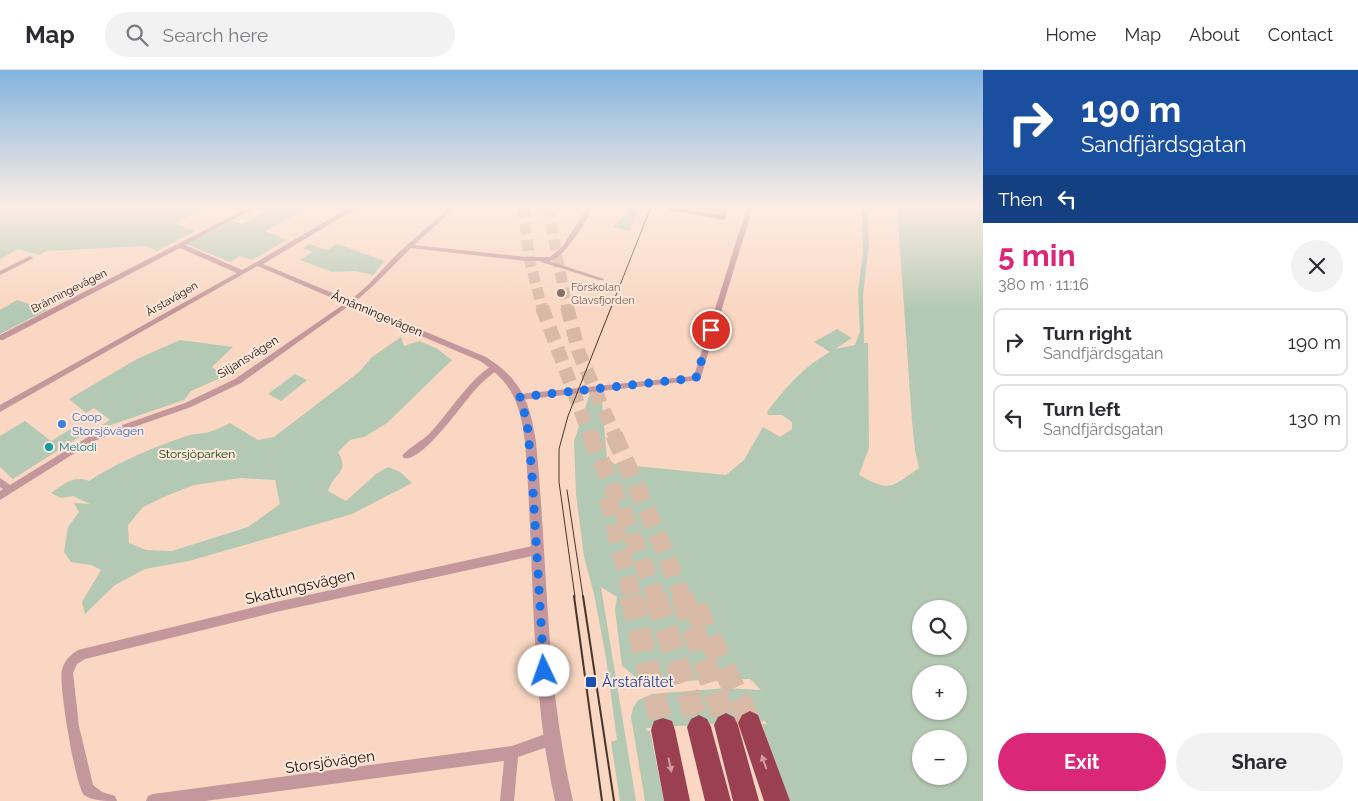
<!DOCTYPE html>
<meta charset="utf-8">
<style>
body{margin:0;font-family:Raleway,sans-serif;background:#f2f2f3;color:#2b2b33;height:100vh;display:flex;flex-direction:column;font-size:19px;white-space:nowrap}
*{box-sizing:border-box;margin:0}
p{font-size:16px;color:#7c7c81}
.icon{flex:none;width:28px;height:28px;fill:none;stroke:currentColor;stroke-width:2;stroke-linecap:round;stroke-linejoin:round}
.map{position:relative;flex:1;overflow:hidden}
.panel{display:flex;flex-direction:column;background:#fff;width:375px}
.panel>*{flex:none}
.guide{background:#1a4fa0;color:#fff;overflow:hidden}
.buttons{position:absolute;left:912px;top:530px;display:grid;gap:10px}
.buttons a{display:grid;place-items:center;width:55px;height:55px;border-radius:50%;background:#fff;box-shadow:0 1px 4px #0004;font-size:25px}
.pin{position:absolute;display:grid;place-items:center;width:42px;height:42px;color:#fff;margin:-21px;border:2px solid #fff;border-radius:50%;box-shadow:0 1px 5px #0007}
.me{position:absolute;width:55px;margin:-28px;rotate:357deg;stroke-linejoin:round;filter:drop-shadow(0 0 4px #0008)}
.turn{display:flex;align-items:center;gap:18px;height:105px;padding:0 15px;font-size:22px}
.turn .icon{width:65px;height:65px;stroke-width:2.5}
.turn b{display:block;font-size:35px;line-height:42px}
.then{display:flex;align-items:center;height:48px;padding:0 15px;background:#0003;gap:10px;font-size:19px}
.round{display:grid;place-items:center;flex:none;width:52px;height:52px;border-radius:26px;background:#f2f2f3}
.overview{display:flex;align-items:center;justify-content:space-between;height:85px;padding:0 15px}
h1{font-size:30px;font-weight:700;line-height:38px;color:#db2777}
.action{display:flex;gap:10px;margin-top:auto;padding:10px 15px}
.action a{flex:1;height:58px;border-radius:30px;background:#db2777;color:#fff;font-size:20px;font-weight:700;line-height:58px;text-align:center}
.action a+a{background:#f2f2f3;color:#2b2b33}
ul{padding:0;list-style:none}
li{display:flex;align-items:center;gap:15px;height:68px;margin:0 10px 8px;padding:0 5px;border:2px solid #e1e1e2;border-radius:10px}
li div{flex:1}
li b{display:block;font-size:19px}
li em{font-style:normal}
header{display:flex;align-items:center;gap:30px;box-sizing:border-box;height:70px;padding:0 25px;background:#fff;border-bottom:1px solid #e1e1e2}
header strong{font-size:24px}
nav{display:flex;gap:28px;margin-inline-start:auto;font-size:18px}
.search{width:350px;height:45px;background:#f2f2f3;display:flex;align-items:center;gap:12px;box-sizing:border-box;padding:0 18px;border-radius:28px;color:#7c7c81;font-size:19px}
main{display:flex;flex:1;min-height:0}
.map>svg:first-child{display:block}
.green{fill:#b4c9b3;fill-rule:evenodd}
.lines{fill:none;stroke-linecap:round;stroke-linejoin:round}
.motorway-tunnel-far3{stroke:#d8b9a6;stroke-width:11;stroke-dasharray:11 5.5;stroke-linecap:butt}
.motorway-tunnel-far2{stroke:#d8b9a6;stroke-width:14;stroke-dasharray:14 8;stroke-linecap:butt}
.motorway-tunnel-far1{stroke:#d8b9a6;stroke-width:18;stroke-dasharray:18 9;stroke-linecap:butt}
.motorway-tunnel{stroke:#d8b9a6;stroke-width:23;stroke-dasharray:23 11;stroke-linecap:butt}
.minor{fill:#c4979c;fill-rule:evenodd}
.tertiary{fill:#c4979c;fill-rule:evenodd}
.motorway{fill:#9b4051;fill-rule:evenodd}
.tram-far1{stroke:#47362d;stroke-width:1}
.tram{stroke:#47362d;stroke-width:2}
.wall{fill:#ab8771}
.building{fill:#c79d83;stroke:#8b6e5c}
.oneway{fill:#d19c9d}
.route{stroke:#1a73e8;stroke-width:9;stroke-dasharray:0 16.2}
.education-dot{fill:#8d6e63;stroke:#fde8db;stroke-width:2}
.shop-dot{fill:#3f7fe0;stroke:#fde8db;stroke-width:2}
.culture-dot{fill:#0f9aa8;stroke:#fde8db;stroke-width:2}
.transit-dot{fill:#1a4fb4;stroke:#fde8db;stroke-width:2}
.labels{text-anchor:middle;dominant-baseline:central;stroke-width:4;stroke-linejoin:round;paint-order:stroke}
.far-education-label{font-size:11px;fill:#785e54;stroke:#fde8db;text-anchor:start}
.far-street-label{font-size:11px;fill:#1c1009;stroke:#fde8db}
.street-label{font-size:12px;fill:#1c1009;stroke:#fde8db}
.shop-label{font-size:12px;fill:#366cbe;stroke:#fde8db;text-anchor:start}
.culture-label{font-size:12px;fill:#0d838f;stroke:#fde8db;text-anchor:start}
.park-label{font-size:12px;fill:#0c3e10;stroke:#fde8db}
.near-street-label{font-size:15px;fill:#1c1009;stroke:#fde8db}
.near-transit-label{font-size:15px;fill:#164399;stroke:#fde8db;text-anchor:start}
</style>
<header>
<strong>Map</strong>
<div class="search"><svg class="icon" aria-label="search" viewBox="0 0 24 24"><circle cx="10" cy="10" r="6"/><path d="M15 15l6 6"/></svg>Search here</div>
<nav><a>Home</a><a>Map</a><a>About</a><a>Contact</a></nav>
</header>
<main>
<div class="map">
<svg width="983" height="731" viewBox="0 0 983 731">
<rect width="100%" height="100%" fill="#f9d7c2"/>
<!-- green -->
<path class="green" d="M 0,137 L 207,137 L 174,153 L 195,161 L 157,181 L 145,176 L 47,181 L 39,185 L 18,179 L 0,189 Z
M 276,137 L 309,137 L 265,161 L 287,170 L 252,190 L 240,186 L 230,192 L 186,174 L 232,151 L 243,154 Z
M 633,137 L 639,137 L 630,161 L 612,157 Z
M 862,137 L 867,137 L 869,172 L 863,226 L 864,273 L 868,273 L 869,378 L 859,405 C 891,423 891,417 919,398 L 915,380 L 912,351 L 897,137 L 983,137 L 983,731 L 788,731 L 762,654 L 767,654 L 765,651 L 646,658 L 647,661 L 650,661 L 664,731 L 645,731 L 631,647 L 633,638 L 638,630 L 652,624 L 726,618 L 761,620 L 750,609 L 642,612 L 622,596 L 615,540 L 617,527 L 601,517 L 636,731 L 620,731 L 611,672 L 617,670 L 606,588 L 594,524 L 584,487 L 576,424 L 574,371 L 589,326 L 598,326 L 602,333 L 607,389 L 615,394 L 726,405 L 744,390 L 763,357 L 780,367 L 792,359 L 792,352 L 782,345 L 768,345 L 767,342 C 784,319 804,296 830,282 L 814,272 L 837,259 L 852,268 L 835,279 L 855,275 L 860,261 L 858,220 L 863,184 ZM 921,539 L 959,539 L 959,576 L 921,576 ZM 921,604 L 959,604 L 959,641 L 921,641 ZM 921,669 L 959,669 L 959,706 L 921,706 Z
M 309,174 L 327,180 L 337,174 L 385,191 L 373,205 L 355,201 L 332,202 L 300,190 L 312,182 L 303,178 Z
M 17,230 L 47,240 L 0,264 L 0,240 Z
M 401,267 L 404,276 L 419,271 L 436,278 L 452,290 L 387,353 L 364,367 L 350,370 L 338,382 C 350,403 334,402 328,421 L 346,431 L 376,404 L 388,397 L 400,402 L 412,413 L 352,444 L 189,491 L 145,499 L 115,515 L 85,544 L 82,532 L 101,500 L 91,495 L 71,492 L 64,482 L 68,457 L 79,442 L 74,433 L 90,434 L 73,426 L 61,428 L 51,423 C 64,414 74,405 89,411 C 116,393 158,375 190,365 C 197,363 205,364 212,361 C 218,359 224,356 230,353 L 258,370 L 274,367 L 359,302 L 372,287 ZM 241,408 L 275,410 L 280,434 L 248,457 L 172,481 L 146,480 L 129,473 L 128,455 L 143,437 L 166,426 L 194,415 Z
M 180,270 L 233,277 L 212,297 L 225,306 L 191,321 L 184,330 L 105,357 L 102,355 L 110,350 L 94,338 L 86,343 L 69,329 L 137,289 Z
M 295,304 L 307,310 L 281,331 L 268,324 Z
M 25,351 L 51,371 L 74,357 L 84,364 L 13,409 L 0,397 L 0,366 Z"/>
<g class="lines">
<!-- motorway-tunnel-far3 -->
<path class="motorway-tunnel-far3" d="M 523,137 L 530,192 L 542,238
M 548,137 L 567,238"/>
<!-- motorway-tunnel-far2 -->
<path class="motorway-tunnel-far2" d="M 542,237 L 590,366
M 567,237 L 579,283 L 615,366"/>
<!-- motorway-tunnel-far1 -->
<path class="motorway-tunnel-far1" d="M 590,365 L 627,452 L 656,527
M 614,365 L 665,482 L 682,527
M 608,428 L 632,527"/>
<!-- motorway-tunnel -->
<path class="motorway-tunnel" d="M 631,526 L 663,660
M 655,526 L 699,657
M 682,526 L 726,655
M 695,536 L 750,653"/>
<!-- minor -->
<path class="minor" d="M 250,137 L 257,137 L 185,175 L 242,200 L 255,193 L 259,193 L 259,195 L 0,342 L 0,335 L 237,203 L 180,178 L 3,270 L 0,270 L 0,265 Z
M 450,137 L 456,137 L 414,175 L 526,187 L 550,187 L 562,177 L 588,137 L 594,137 C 587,149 564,190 549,191 L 604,209 L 603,210 L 599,210 L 541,192 L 540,191 L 526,191 L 411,178 L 373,216 L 357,230 L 241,313 L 191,337 L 94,371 L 0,430 L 0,421 L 3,419 L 0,417 L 0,408 L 10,415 L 88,367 L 185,333 L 235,309 L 353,228 L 369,214 L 396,185 Z
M 747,137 L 753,137 L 700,310 L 520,330 L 517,329 L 516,327 L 520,324 L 694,306 Z
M 30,186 L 33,188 L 32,189 L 0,205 L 0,201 Z
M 496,294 L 500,297 L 499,299 C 490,305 482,312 475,320 C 463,333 422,393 404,388 L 402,386 C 409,377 421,372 429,364 C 448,345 472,304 496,294 Z
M 537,475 L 541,477 L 542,480 L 541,483 L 537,485 L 276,542 L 85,589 L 77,594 L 73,603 L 79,656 L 93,715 L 102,722 L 115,726 L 117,731 C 105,731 93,731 84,725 C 76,718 58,613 62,600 C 64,591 70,585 78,580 L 276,532 Z
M 551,662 L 556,664 L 558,669 L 556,674 L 518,687 L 514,731 L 500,731 L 504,691 L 205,731 L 146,731 L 148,726 L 153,724 L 512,676 Z"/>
<!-- tertiary -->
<path class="tertiary" d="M 350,137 L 359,137 L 263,194 L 486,287 C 521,309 530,332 536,372 C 548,492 545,612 573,731 L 555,731 C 529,612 535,492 525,372 C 520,334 513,313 480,291 L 253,194 Z"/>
<!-- motorway -->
<path class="motorway" d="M 750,641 L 758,645 L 790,731 L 764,731 L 738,653 L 742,645 Z
M 726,643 L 734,647 L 738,655 L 759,731 L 733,731 L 714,655 L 718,647 Z
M 699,645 L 707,649 L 711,657 L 731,731 L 705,731 L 687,657 L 691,649 Z
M 663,648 L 672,651 L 675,660 L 690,731 L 664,731 L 651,660 L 654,651 Z"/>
<!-- tram-far1 -->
<path class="tram-far1" d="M 567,420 L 583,527
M 575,527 L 559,412 L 559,379 L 568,346 L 651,137"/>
<!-- tram -->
<path class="tram" d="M 574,526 L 602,731
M 583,526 L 614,731"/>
</g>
<!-- wall -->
<path class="wall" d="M 669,137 L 716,140 L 727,137 L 724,150 L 668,140 Z"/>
<!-- building -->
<path class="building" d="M 669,137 L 708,137 L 716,140 L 717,137 L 727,137 L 725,147 L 669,138 Z"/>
<!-- one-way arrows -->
<defs><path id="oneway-solid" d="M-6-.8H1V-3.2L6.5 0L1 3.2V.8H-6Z" transform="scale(1.25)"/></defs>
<g class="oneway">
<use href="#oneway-solid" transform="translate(764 692) rotate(-109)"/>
<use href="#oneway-solid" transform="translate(670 695) rotate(78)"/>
</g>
<!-- sky -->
<linearGradient id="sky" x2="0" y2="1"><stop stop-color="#82b4de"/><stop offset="0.57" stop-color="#fcede4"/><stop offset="1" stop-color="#fcede4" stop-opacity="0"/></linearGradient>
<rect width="983" height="239" fill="url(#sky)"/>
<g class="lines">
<!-- route -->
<path class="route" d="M 544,601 L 532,404 L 527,352 L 520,327 L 696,308 L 711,260"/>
</g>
<!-- markers -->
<circle class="education-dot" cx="561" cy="223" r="5"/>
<circle class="shop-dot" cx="62" cy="354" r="5"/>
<circle class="culture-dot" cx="49" cy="377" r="5"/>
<rect class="transit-dot" x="585" y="606" width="12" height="12" rx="2.5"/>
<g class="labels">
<!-- far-education labels -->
<g class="far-education-label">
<text x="571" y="217">Förskolan<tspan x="571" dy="13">Glavsfjorden</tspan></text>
</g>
<!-- far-street labels -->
<g class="far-street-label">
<text transform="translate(69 221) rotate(-27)">Bränningevägen</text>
<text transform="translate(172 229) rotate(-30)">Årstavägen</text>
</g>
<!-- street labels -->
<g class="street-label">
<text transform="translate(377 244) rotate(23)">Åmänningevägen</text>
<text transform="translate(248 287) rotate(-32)">Siljansvägen</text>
</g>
<!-- shop labels -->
<g class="shop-label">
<text x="72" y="347">Coop<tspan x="72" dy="14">Storsjövägen</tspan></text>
</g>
<!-- culture labels -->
<g class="culture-label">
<text x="59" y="377">Melodi</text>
</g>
<!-- park labels -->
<g class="park-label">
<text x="197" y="384">Storsjöparken</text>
</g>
<!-- near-street labels -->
<g class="near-street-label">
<text transform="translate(300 517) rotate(-13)">Skattungsvägen</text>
<text transform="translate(330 692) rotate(-8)">Storsjövägen</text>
</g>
<!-- near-transit labels -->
<g class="near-transit-label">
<text x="602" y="612">Årstafältet</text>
</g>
</g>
</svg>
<div class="buttons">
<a><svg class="icon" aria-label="search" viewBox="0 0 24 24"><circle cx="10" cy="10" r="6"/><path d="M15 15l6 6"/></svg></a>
<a>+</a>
<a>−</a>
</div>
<div class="pin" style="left:711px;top:260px;background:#d93025"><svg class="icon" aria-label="arrive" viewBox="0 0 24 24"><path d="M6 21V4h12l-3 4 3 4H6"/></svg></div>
<svg class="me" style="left:544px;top:601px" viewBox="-20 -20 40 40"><circle r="19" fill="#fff"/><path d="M0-13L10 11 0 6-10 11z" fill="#1a73e8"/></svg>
</div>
<section class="panel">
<div class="guide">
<div class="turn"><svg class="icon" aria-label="right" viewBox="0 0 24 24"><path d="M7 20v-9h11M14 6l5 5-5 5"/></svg><div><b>190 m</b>Sandfjärdsgatan</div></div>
<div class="then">Then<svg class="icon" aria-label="left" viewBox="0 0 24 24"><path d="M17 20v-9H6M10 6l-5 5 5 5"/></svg></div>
</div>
<div class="overview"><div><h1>5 min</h1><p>380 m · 11:16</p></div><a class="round"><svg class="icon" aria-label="close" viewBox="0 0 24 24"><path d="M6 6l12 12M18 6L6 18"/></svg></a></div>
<ul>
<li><svg class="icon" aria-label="right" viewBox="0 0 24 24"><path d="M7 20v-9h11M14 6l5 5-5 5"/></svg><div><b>Turn right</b><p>Sandfjärdsgatan</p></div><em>190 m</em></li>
<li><svg class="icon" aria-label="left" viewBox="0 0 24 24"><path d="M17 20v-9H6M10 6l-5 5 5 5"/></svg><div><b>Turn left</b><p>Sandfjärdsgatan</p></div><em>130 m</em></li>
</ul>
<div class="action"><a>Exit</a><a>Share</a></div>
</section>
</main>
